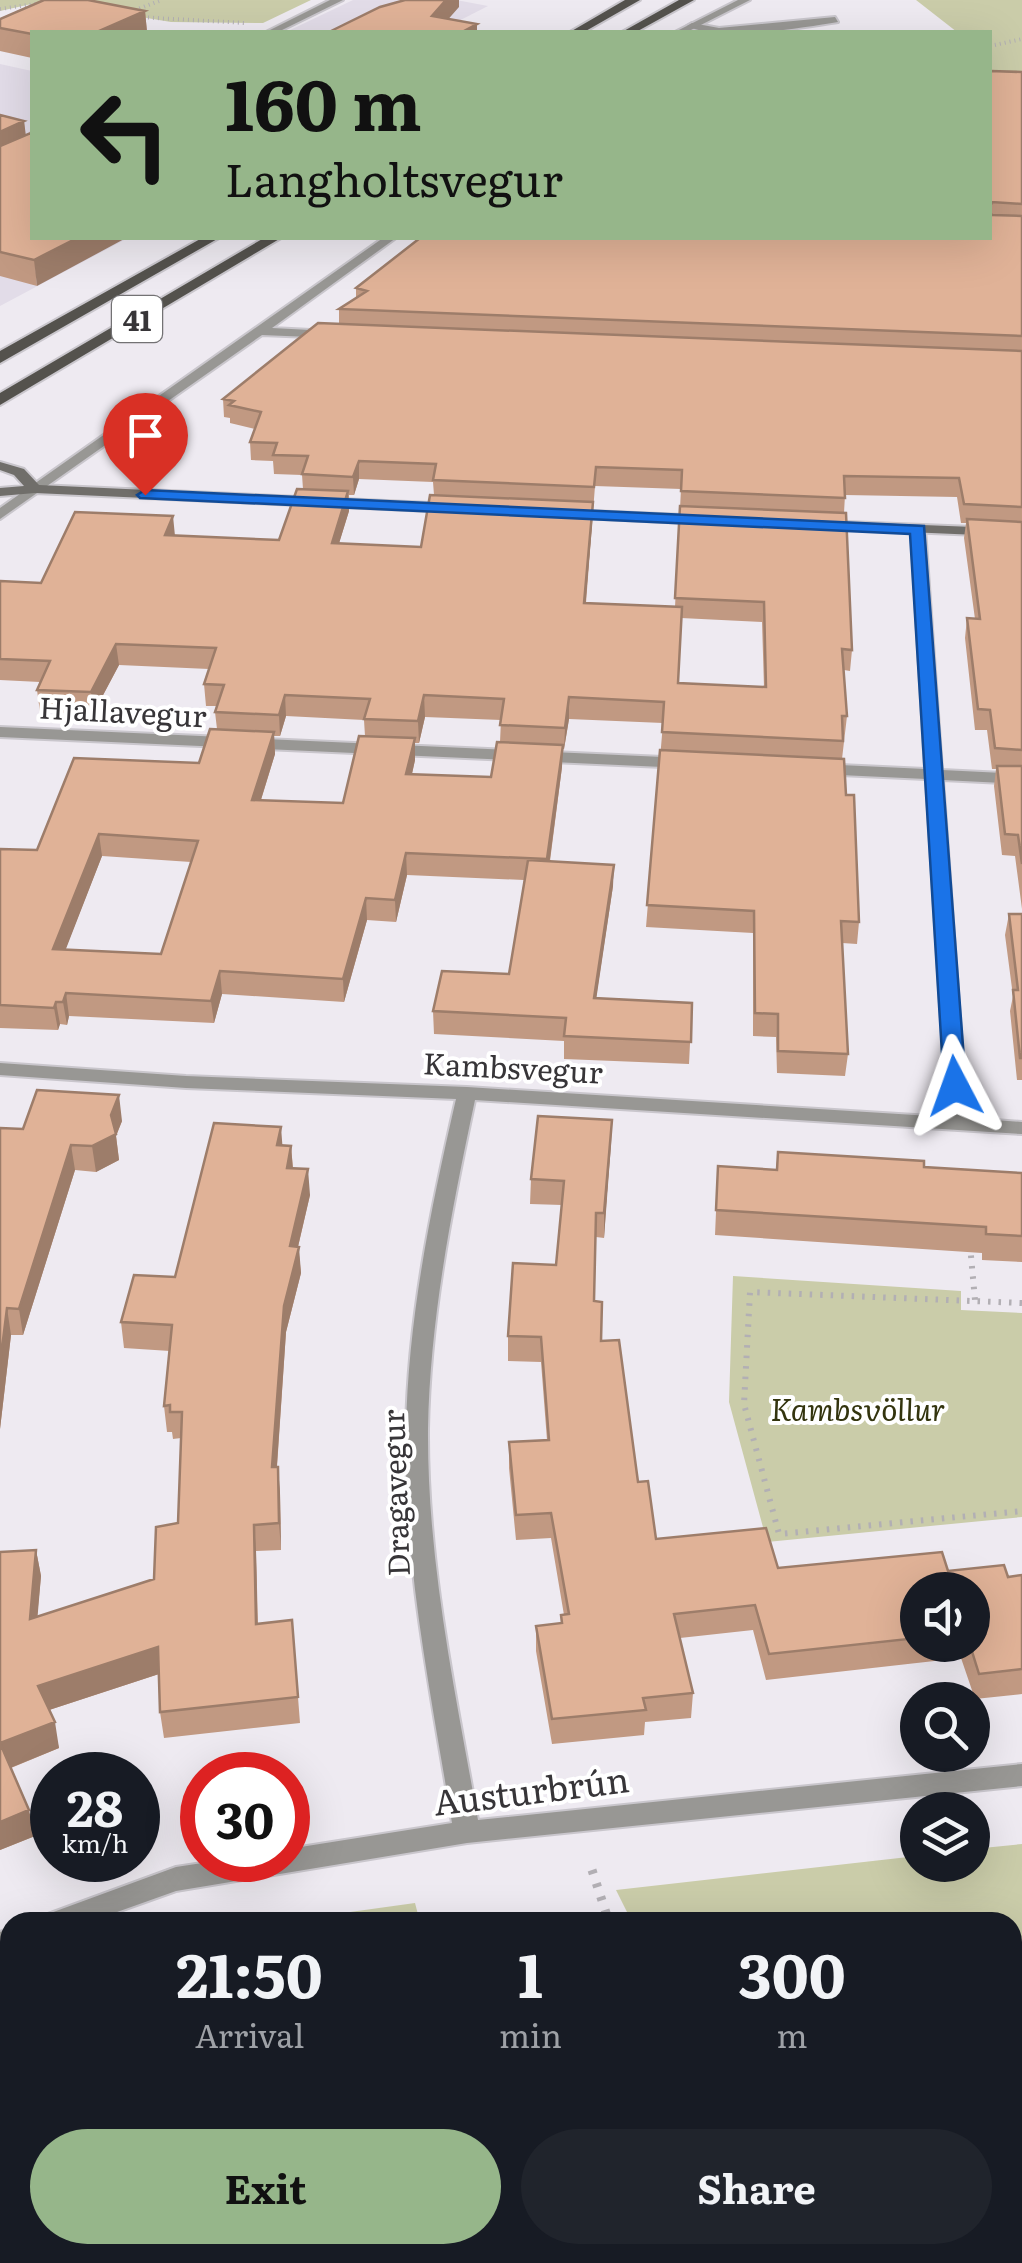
<!DOCTYPE html>
<meta charset="utf-8">
<style>
body{margin:0;font-family:Literata,serif;background:#20242c;color:#f1f3f6;height:100vh;display:flex;flex-direction:column;font-size:38px;white-space:nowrap}
*{box-sizing:border-box;margin:0}
p{font-size:32px;color:#9ea1a6}
.icon{flex:none;width:55px;height:55px;fill:none;stroke:currentColor;stroke-width:2;stroke-linecap:round;stroke-linejoin:round}
.map{position:relative;flex:1;overflow:hidden}
.details{position:absolute;left:0px;top:1912px;width:1022px;height:352px;display:flex;flex-direction:column;background:#171b24;border-radius:30px 30px 0 0;box-shadow:0 10px 40px #0002}
.details>*{flex:none}
.banner{position:absolute;left:30px;top:30px;width:962px;height:210px;border-radius:0px;box-shadow:0 10px 40px #0002;background:#96b68a;color:#111;overflow:hidden}
.fabs{position:absolute;left:900px;top:1572px;display:grid;gap:20px}
.fabs a{display:grid;place-items:center;width:90px;height:90px;border-radius:50%;background:#171b24;box-shadow:0 10px 40px #0002;font-size:50px}
.speed{position:absolute;left:30px;top:1752px;display:flex;gap:20px;font-size:50px;font-weight:700;text-align:center}
.speed>*{display:grid;place-content:center;width:130px;height:130px;border-radius:50%;background:#171b24;box-shadow:0 10px 40px #0002;line-height:1}
.speed small{font-size:25px;font-weight:400}
.speed .limit{border:15px solid #d22;background:#fff;color:#111}
.pin{position:absolute;display:grid;place-items:center;width:85px;height:85px;color:#fff;margin:-102px -42px;border-radius:50% 50% 50% 0;rotate:-45deg;box-shadow:0 0 10px #0007}
.pin .icon{rotate:45deg}
.me{position:absolute;width:110px;margin:-55px;rotate:356deg;stroke-linejoin:round;filter:drop-shadow(0 0 8px #0008)}
.turn{display:flex;align-items:center;gap:35px;height:210px;padding:0 30px;font-size:45px}
.turn .icon{width:130px;height:130px;stroke-width:2.5}
.turn b{display:block;font-size:70px;line-height:85px}
.eta{display:flex;justify-content:space-evenly;align-items:center;height:170px;text-align:center}
.eta b{font-size:60px;font-weight:700;line-height:70px}
.primary-button{display:flex;gap:20px;margin-top:auto;padding:20px 30px}
.primary-button a{flex:1;height:115px;border-radius:60px;background:#96b68a;color:#111;font-size:40px;font-weight:700;line-height:115px;text-align:center}
.primary-button a+a{background:#20242c;color:#f1f3f6}
.map>svg:first-child{display:block}
.built{fill:#e2dce8}
.green{fill:#cacca9}
.lines{fill:none;stroke-linecap:round;stroke-linejoin:round}
.lane-casing{stroke:#c9c6cc;stroke-width:4}
.street-casing{stroke:#c9c6cc;stroke-width:4}
.secondary-casing{stroke:#c9c6cc;stroke-width:4}
.primary-casing{stroke:#c9c6cc;stroke-width:4}
.path-far2{stroke:#b2afb4;stroke-width:4;stroke-dasharray:1 4;stroke-linecap:butt}
.path-far1{stroke:#b2afb4;stroke-width:6;stroke-dasharray:2.5 8;stroke-linecap:butt}
.path{stroke:#b2afb4;stroke-width:9;stroke-dasharray:4 10;stroke-linecap:butt}
.lane{fill:#989794;fill-rule:evenodd}
.street{fill:#989794;fill-rule:evenodd}
.secondary{fill:#706e6a;fill-rule:evenodd}
.primary{fill:#54524d;fill-rule:evenodd}
.wall{fill:#c19982;fill-rule:evenodd}
.shaded-wall{fill:#9d7d6a}
.building{fill:#e0b297;stroke:#9d7d6a;stroke-width:2.5;fill-rule:evenodd}
.route{fill:#1a73e8;stroke:#114b97;stroke-width:2.5}
.labels{text-anchor:middle;dominant-baseline:central;stroke-width:8;stroke-linejoin:round;paint-order:stroke}
.shield{fill:#fff;stroke:#737274;stroke-width:2.5}
.shield-label{font-size:28px;font-weight:bold;fill:#373538}
.street-label{font-size:30px;fill:#373538;stroke:#fff}
.park-label{font-size:30px;font-style:italic;fill:#33340e;stroke:#fff}
.near-street-label{font-size:35px;fill:#373538;stroke:#fff}
</style>
<div class="map">
<svg width="1022" height="2263" viewBox="0 0 1022 2263">
<rect width="100%" height="100%" fill="#eeeaf1"/>
<!-- built -->
<path class="built" d="M 353,0 L 456,0 L 488,6 L 437,32 L 286,32 Z
M 0,64 L 32,71 L 32,238 L 128,238 L 0,306 Z"/>
<!-- green -->
<path class="green" d="M 0,0 L 311,0 L 263,23 L 171,22 L 45,1 L 0,11 Z
M 916,0 L 1022,0 L 1022,75 L 990,74 L 990,32 L 957,32 Z
M 733,1276 L 961,1291 L 961,1310 L 1022,1313 L 1022,1517 L 767,1542 L 729,1402 Z
M 1022,1844 L 1022,2145 L 1012,2123 L 1012,1922 L 632,1922 L 616,1890 L 917,1856 L 918,1865 L 972,1865 L 973,1849 Z
M 415,1903 L 420,1922 L 275,1922 L 278,1922 Z
M 180,2255 L 510,2255 L 513,2263 L 183,2263 Z"/>
<g class="lines">
<!-- lane casing -->
<g class="lane-casing">
<path id="lane" d="M 835,17 L 838,22 C 800,28 721,42 687,26 L 692,23 L 719,28 Z"/>
</g>
<!-- street casing -->
<g class="street-casing">
<path id="street" d="M 330,0 L 343,0 L 278,32 L 266,32 Z
M 738,0 L 750,0 L 687,32 L 675,32 Z
M 383,238 L 396,238 L 272,328 L 330,331 L 336,335 L 334,338 L 262,335 L 0,519 L 0,508 Z
M 918,525 L 925,529 L 942,770 L 1022,774 L 1022,784 L 943,780 L 967,1118 L 1022,1122 L 1022,1134 L 475,1100 C 452,1208 430,1318 428,1429 C 427,1561 455,1691 478,1820 L 1022,1764 L 1022,1786 L 467,1843 L 176,1891 L 89,1922 L 45,1922 L 48,1914 L 176,1867 L 222,1860 L 288,1860 L 288,1849 L 452,1823 C 431,1693 403,1562 406,1430 C 408,1318 431,1208 456,1099 L 186,1088 L 0,1075 L 0,1063 L 186,1076 L 467,1087 L 947,1117 L 926,779 L 819,774 L 811,769 L 819,764 L 925,769 L 911,529 Z
M 0,727 L 685,758 L 693,763 L 685,768 L 0,737 Z
M 10,1928 L 10,1953 L 0,1956 L 0,1932 Z"/>
</g>
<!-- secondary casing -->
<g class="secondary-casing">
<path id="secondary" d="M 0,462 L 24,469 L 39,485 L 452,504 L 459,508 L 452,512 L 35,493 L 0,496 L 0,488 L 24,486 L 14,475 L 0,470 Z
M 566,510 L 707,516 L 714,520 L 707,524 L 561,517 L 561,511 Z
M 821,521 L 1022,529 L 1022,537 L 816,528 L 816,522 Z"/>
</g>
<!-- primary casing -->
<g class="primary-casing">
<path id="primary" d="M 625,0 L 640,0 L 584,32 L 570,32 Z
M 679,0 L 694,0 L 636,32 L 622,32 Z
M 202,238 L 219,238 L 0,363 L 0,351 Z
M 264,238 L 281,238 L 0,405 L 0,393 Z"/>
</g>
<!-- path-far2 -->
<path class="path-far2" d="M 0,9 L 49,2
M 130,12 L 162,0
M 138,17 L 245,23
M 990,46 L 1022,39"/>
<!-- path-far1 -->
<path class="path-far1" d="M 970,1245 L 975,1300
M 1022,1303 L 750,1292 L 744,1404 L 779,1534 L 1022,1511"/>
<!-- path -->
<path class="path" d="M 592,1870 L 609,1922
M 780,2255 L 783,2263"/>
<!-- lane -->
<use href="#lane" class="lane"/>
<!-- street -->
<use href="#street" class="street"/>
<!-- secondary -->
<use href="#secondary" class="secondary"/>
<!-- primary -->
<use href="#primary" class="primary"/>
</g>
<!-- wall -->
<path class="wall" d="M 145,11 L 147,32 L 32,32 L 32,58 L 0,51 L 0,19 Z
M 990,71 L 1022,72 L 1022,909 L 1015,856 L 1002,855 L 994,786 L 996,769 L 992,769 L 987,730 L 975,730 L 965,638 L 967,618 L 975,619 L 964,538 L 966,523 L 961,523 L 957,497 L 845,495 L 844,513 L 852,650 L 850,671 L 844,670 L 847,716 L 842,759 L 859,922 L 857,944 L 842,943 L 848,1054 L 845,1076 L 777,1073 L 776,1037 L 753,1036 L 753,933 L 646,927 L 663,723 L 569,719 L 564,749 L 562,749 L 562,767 L 550,861 L 613,886 L 596,998 L 692,1003 L 689,1064 L 564,1059 L 564,1041 L 434,1034 L 433,1011 L 509,974 L 524,880 L 407,875 L 396,922 L 367,920 L 344,1002 L 222,994 L 214,1023 L 69,1016 L 67,1025 L 60,1024 L 58,1030 L 0,1028 L 0,849 L 37,850 L 199,763 L 217,729 L 215,712 L 217,706 L 206,706 L 204,684 L 209,669 L 119,665 L 93,714 L 40,712 L 37,690 L 40,682 L 0,680 L 0,581 L 41,583 L 175,535 L 279,540 L 303,489 L 302,475 L 274,474 L 273,461 L 251,460 L 250,442 L 255,429 L 230,423 L 230,418 L 224,417 L 223,399 L 339,324 L 339,309 L 356,298 L 356,288 L 990,238 ZM 359,479 L 433,482 L 434,495 L 421,547 L 339,543 L 349,511 L 349,495 L 354,495 ZM 595,486 L 681,489 L 675,607 L 586,603 ZM 681,618 L 762,622 L 764,687 L 678,683 ZM 286,716 L 364,720 L 365,736 L 343,803 L 261,800 L 275,754 L 274,736 L 280,736 ZM 425,717 L 501,720 L 500,742 L 491,777 L 412,774 L 415,760 L 415,743 L 419,743 ZM 102,856 L 191,862 L 161,954 L 65,950 Z
M 0,115 L 24,121 L 37,286 L 0,276 Z
M 1009,914 L 1022,914 L 1022,1080 L 1017,1080 L 1010,1011 L 1013,996 L 1005,935 Z
M 612,1120 L 604,1238 L 596,1237 L 594,1301 L 601,1341 L 638,1482 L 656,1539 L 778,1568 L 948,1571 L 1008,1577 L 1022,1575 L 1022,1694 L 975,1699 L 961,1658 L 766,1680 L 753,1630 L 680,1638 L 693,1693 L 691,1718 L 645,1722 L 644,1735 L 552,1744 L 536,1651 L 536,1626 L 561,1623 L 564,1615 L 551,1538 L 516,1540 L 509,1468 L 509,1442 L 547,1440 L 541,1362 L 508,1361 L 508,1336 L 556,1265 L 562,1205 L 530,1204 L 531,1179 ZM 918,1590 L 972,1590 L 972,1645 L 918,1645 Z
M 122,1121 L 116,1136 L 119,1160 L 96,1172 L 75,1170 L 23,1335 L 11,1335 L 0,1429 L 0,1128 L 23,1129 Z
M 283,1145 L 291,1146 L 293,1168 L 310,1195 L 298,1247 L 301,1273 L 286,1332 L 277,1467 L 280,1493 L 281,1550 L 256,1551 L 258,1624 L 292,1620 L 300,1723 L 164,1738 L 160,1712 L 159,1674 L 49,1710 L 59,1748 L 11,1768 L 35,1836 L 0,1850 L 36,1550 L 41,1576 L 37,1617 L 154,1579 L 178,1523 L 181,1438 L 173,1439 L 172,1432 L 167,1432 L 164,1406 L 170,1351 L 124,1348 L 121,1322 L 175,1277 Z
M 778,1152 L 924,1167 L 1022,1173 L 1022,1262 L 982,1260 L 982,1253 L 715,1235 L 718,1166 L 776,1170 Z
M 813,2255 L 1012,2255 L 1022,2263 L 812,2263 Z"/>
<!-- shaded-wall -->
<path class="shaded-wall" d="M 446,0 L 459,0 L 459,7 L 437,32 L 432,16 Z
M 145,11 L 147,32 L 97,32 Z
M 477,24 L 477,32 L 462,32 Z
M 24,121 L 27,144 L 0,157 L 0,132 Z
M 77,238 L 126,238 L 37,286 L 34,260 Z
M 359,461 L 359,479 L 354,495 L 353,477 Z
M 348,491 L 349,511 L 333,563 L 332,543 Z
M 593,502 L 592,522 L 584,624 L 584,603 Z
M 173,516 L 175,536 L 165,535 Z
M 116,644 L 119,665 L 93,714 L 91,692 Z
M 285,695 L 286,716 L 280,736 L 279,715 Z
M 424,695 L 425,717 L 419,743 L 418,721 Z
M 569,697 L 569,719 L 564,749 L 565,728 Z
M 274,732 L 275,754 L 254,822 L 252,800 Z
M 415,738 L 415,760 L 407,796 L 406,774 Z
M 563,745 L 562,767 L 547,881 L 547,859 Z
M 99,834 L 102,856 L 57,972 L 53,949 Z
M 406,853 L 407,875 L 396,922 L 395,900 Z
M 614,865 L 613,886 L 593,1021 L 594,998 Z
M 366,898 L 367,920 L 344,1002 L 343,979 Z
M 220,971 L 222,994 L 214,1023 L 211,1001 Z
M 66,993 L 69,1016 L 67,1025 L 63,1002 Z
M 56,1002 L 60,1024 L 58,1030 L 54,1008 Z
M 119,1095 L 122,1121 L 116,1136 L 119,1160 L 96,1172 L 92,1146 L 111,1115 Z
M 612,1120 L 611,1145 L 604,1238 L 604,1213 Z
M 281,1127 L 283,1153 L 277,1145 Z
M 71,1145 L 75,1170 L 23,1335 L 19,1309 Z
M 291,1146 L 293,1171 L 287,1168 Z
M 308,1169 L 310,1195 L 292,1272 L 290,1246 Z
M 299,1247 L 301,1273 L 286,1332 L 275,1493 L 272,1467 L 284,1306 Z
M 7,1308 L 11,1335 L 0,1429 L 0,1364 Z
M 278,1467 L 280,1493 L 281,1550 L 279,1523 Z
M 254,1525 L 256,1551 L 258,1650 L 256,1624 Z
M 36,1550 L 41,1576 L 35,1646 L 30,1619 Z
M 158,1647 L 162,1673 L 43,1712 L 38,1686 Z
M 55,1722 L 59,1748 L 5,1770 L 0,1743 Z
M 29,1810 L 35,1836 L 0,1850 L 0,1822 Z"/>
<!-- building -->
<path class="building" d="M 44,0 L 88,0 L 145,11 L 97,32 L 32,32 L 32,34 L 0,28 L 0,19 Z
M 405,0 L 446,0 L 432,16 L 477,24 L 462,32 L 329,32 L 380,7 Z
M 990,71 L 1022,72 L 1022,204 L 992,202 L 990,207 Z
M 0,115 L 24,121 L 0,132 Z
M 32,125 L 32,238 L 77,238 L 34,260 L 0,252 L 0,146 L 31,133 Z
M 990,213 L 992,215 L 1022,216 L 1022,336 L 339,309 L 367,291 L 356,288 L 420,238 L 990,238 Z
M 318,323 L 1022,351 L 1022,507 L 964,504 L 959,478 L 844,476 L 845,498 L 681,491 L 682,470 L 596,467 L 594,487 L 433,480 L 436,464 L 359,461 L 353,477 L 302,474 L 308,456 L 273,455 L 277,443 L 250,442 L 261,412 L 229,405 L 234,401 L 223,399 Z
M 297,489 L 348,491 L 332,543 L 421,547 L 430,495 L 593,502 L 584,603 L 682,607 L 678,683 L 766,687 L 764,602 L 675,598 L 680,506 L 846,513 L 852,650 L 842,649 L 847,716 L 842,716 L 843,741 L 662,732 L 664,702 L 569,697 L 565,728 L 500,725 L 504,699 L 424,695 L 418,721 L 364,719 L 370,699 L 285,695 L 279,715 L 215,712 L 224,685 L 204,684 L 216,648 L 116,644 L 91,692 L 37,690 L 50,661 L 0,659 L 0,581 L 41,583 L 75,512 L 173,516 L 165,535 L 279,540 Z
M 967,519 L 1022,522 L 1022,750 L 995,748 L 990,710 L 978,709 L 967,618 L 980,619 Z
M 210,729 L 274,732 L 252,800 L 343,803 L 359,736 L 415,738 L 406,774 L 491,777 L 497,742 L 563,745 L 547,859 L 406,853 L 395,900 L 366,898 L 343,979 L 220,971 L 211,1001 L 66,993 L 63,1002 L 56,1002 L 54,1008 L 0,1005 L 0,849 L 37,850 L 74,758 L 199,763 ZM 99,834 L 198,841 L 161,954 L 53,949 Z
M 660,750 L 844,759 L 846,795 L 854,795 L 859,922 L 841,921 L 848,1054 L 778,1051 L 778,1014 L 755,1013 L 754,911 L 647,905 Z
M 997,766 L 1022,766 L 1022,864 L 1018,835 L 1005,834 Z
M 528,860 L 614,865 L 594,998 L 692,1003 L 691,1042 L 564,1036 L 566,1018 L 433,1011 L 442,971 L 509,974 Z
M 1009,914 L 1022,914 L 1022,1058 L 1020,1058 L 1013,990 L 1018,990 Z
M 37,1090 L 119,1095 L 111,1115 L 116,1134 L 92,1146 L 71,1145 L 19,1309 L 7,1308 L 0,1364 L 0,1128 L 23,1129 Z
M 538,1116 L 612,1120 L 604,1213 L 596,1213 L 594,1301 L 602,1302 L 601,1341 L 619,1340 L 638,1482 L 648,1481 L 656,1539 L 766,1528 L 778,1568 L 942,1552 L 948,1571 L 1004,1565 L 1008,1577 L 1022,1575 L 1022,1669 L 979,1674 L 970,1645 L 972,1645 L 972,1590 L 918,1590 L 918,1638 L 769,1654 L 755,1605 L 674,1614 L 693,1693 L 643,1698 L 646,1710 L 552,1719 L 536,1626 L 562,1623 L 561,1615 L 569,1614 L 551,1513 L 516,1515 L 509,1442 L 549,1440 L 541,1337 L 508,1336 L 513,1263 L 556,1265 L 564,1181 L 531,1179 Z
M 214,1123 L 281,1127 L 277,1145 L 291,1146 L 287,1168 L 308,1169 L 290,1246 L 299,1247 L 284,1306 L 272,1467 L 278,1467 L 279,1523 L 254,1525 L 256,1624 L 292,1620 L 298,1697 L 160,1712 L 158,1647 L 38,1686 L 55,1722 L 0,1743 L 29,1810 L 0,1822 L 0,1552 L 36,1550 L 30,1619 L 154,1579 L 156,1527 L 178,1523 L 182,1412 L 170,1412 L 170,1405 L 164,1406 L 172,1325 L 121,1322 L 134,1275 L 175,1277 Z
M 778,1152 L 924,1161 L 924,1167 L 1022,1173 L 1022,1236 L 986,1234 L 986,1227 L 716,1210 L 718,1166 L 777,1170 Z
M 1022,2148 L 1022,2263 L 823,2263 L 820,2255 L 1012,2255 L 1012,2150 Z"/>
<!-- route -->
<path class="route" d="M 145,490 L 924,526 L 966,1086 L 963,1090 L 955,1093 L 944,1086 L 910,534 L 140,498 L 137,495 Z"/>
<g class="labels">
<!-- shield labels -->
<rect class="shield" x="112" y="296" width="50" height="46" rx="8"/>
<g class="shield-label">
<text x="137" y="319">41</text>
</g>
<!-- street labels -->
<g class="street-label">
<text transform="translate(123 710) rotate(3)">Hjallavegur</text>
<text transform="translate(513 1066) rotate(3)">Kambsvegur</text>
<text transform="translate(394 1493) rotate(-92)">Dragavegur</text>
</g>
<!-- park labels -->
<g class="park-label">
<text x="858" y="1408">Kambsvöllur</text>
</g>
<!-- near-street labels -->
<g class="near-street-label">
<text transform="translate(531 1789) rotate(-7)">Austurbrún</text>
</g>
</g>
</svg>
<div class="fabs">
<a><svg class="icon" aria-label="sound" viewBox="0 0 24 24"><path d="M4 9h4l5-4v14l-5-4H4zM17 9q2 3 0 6"/></svg></a>
<a><svg class="icon" aria-label="search" viewBox="0 0 24 24"><circle cx="10" cy="10" r="6"/><path d="M15 15l6 6"/></svg></a>
<a><svg class="icon" aria-label="layers" viewBox="0 0 24 24"><path d="M12 4l9 5-9 5-9-5zM3 14l9 5 9-5"/></svg></a>
</div>
<div class="speed"><div>28<small>km/h</small></div><div class="limit">30</div></div>
<div class="pin" style="left:145px;top:495px;background:#d93025"><svg class="icon" aria-label="arrive" viewBox="0 0 24 24"><path d="M6 21V4h12l-3 4 3 4H6"/></svg></div>
<svg class="me" style="left:955px;top:1086px" viewBox="-20 -20 40 40"><path d="M0-17L14 15 0 8-14 15z" fill="#1a73e8" stroke="#fff" stroke-width="4"/></svg>
<div class="banner">
<div class="turn"><svg class="icon" aria-label="left" viewBox="0 0 24 24"><path d="M17 20v-9H6M10 6l-5 5 5 5"/></svg><div><b>160 m</b>Langholtsvegur</div></div>
</div>
<section class="details">
<div class="eta">
<div><b>21:50</b><p>Arrival</p></div>
<div><b>1</b><p>min</p></div>
<div><b>300</b><p>m</p></div>
</div>
<div class="primary-button"><a>Exit</a><a>Share</a></div>
</section>
</div>
